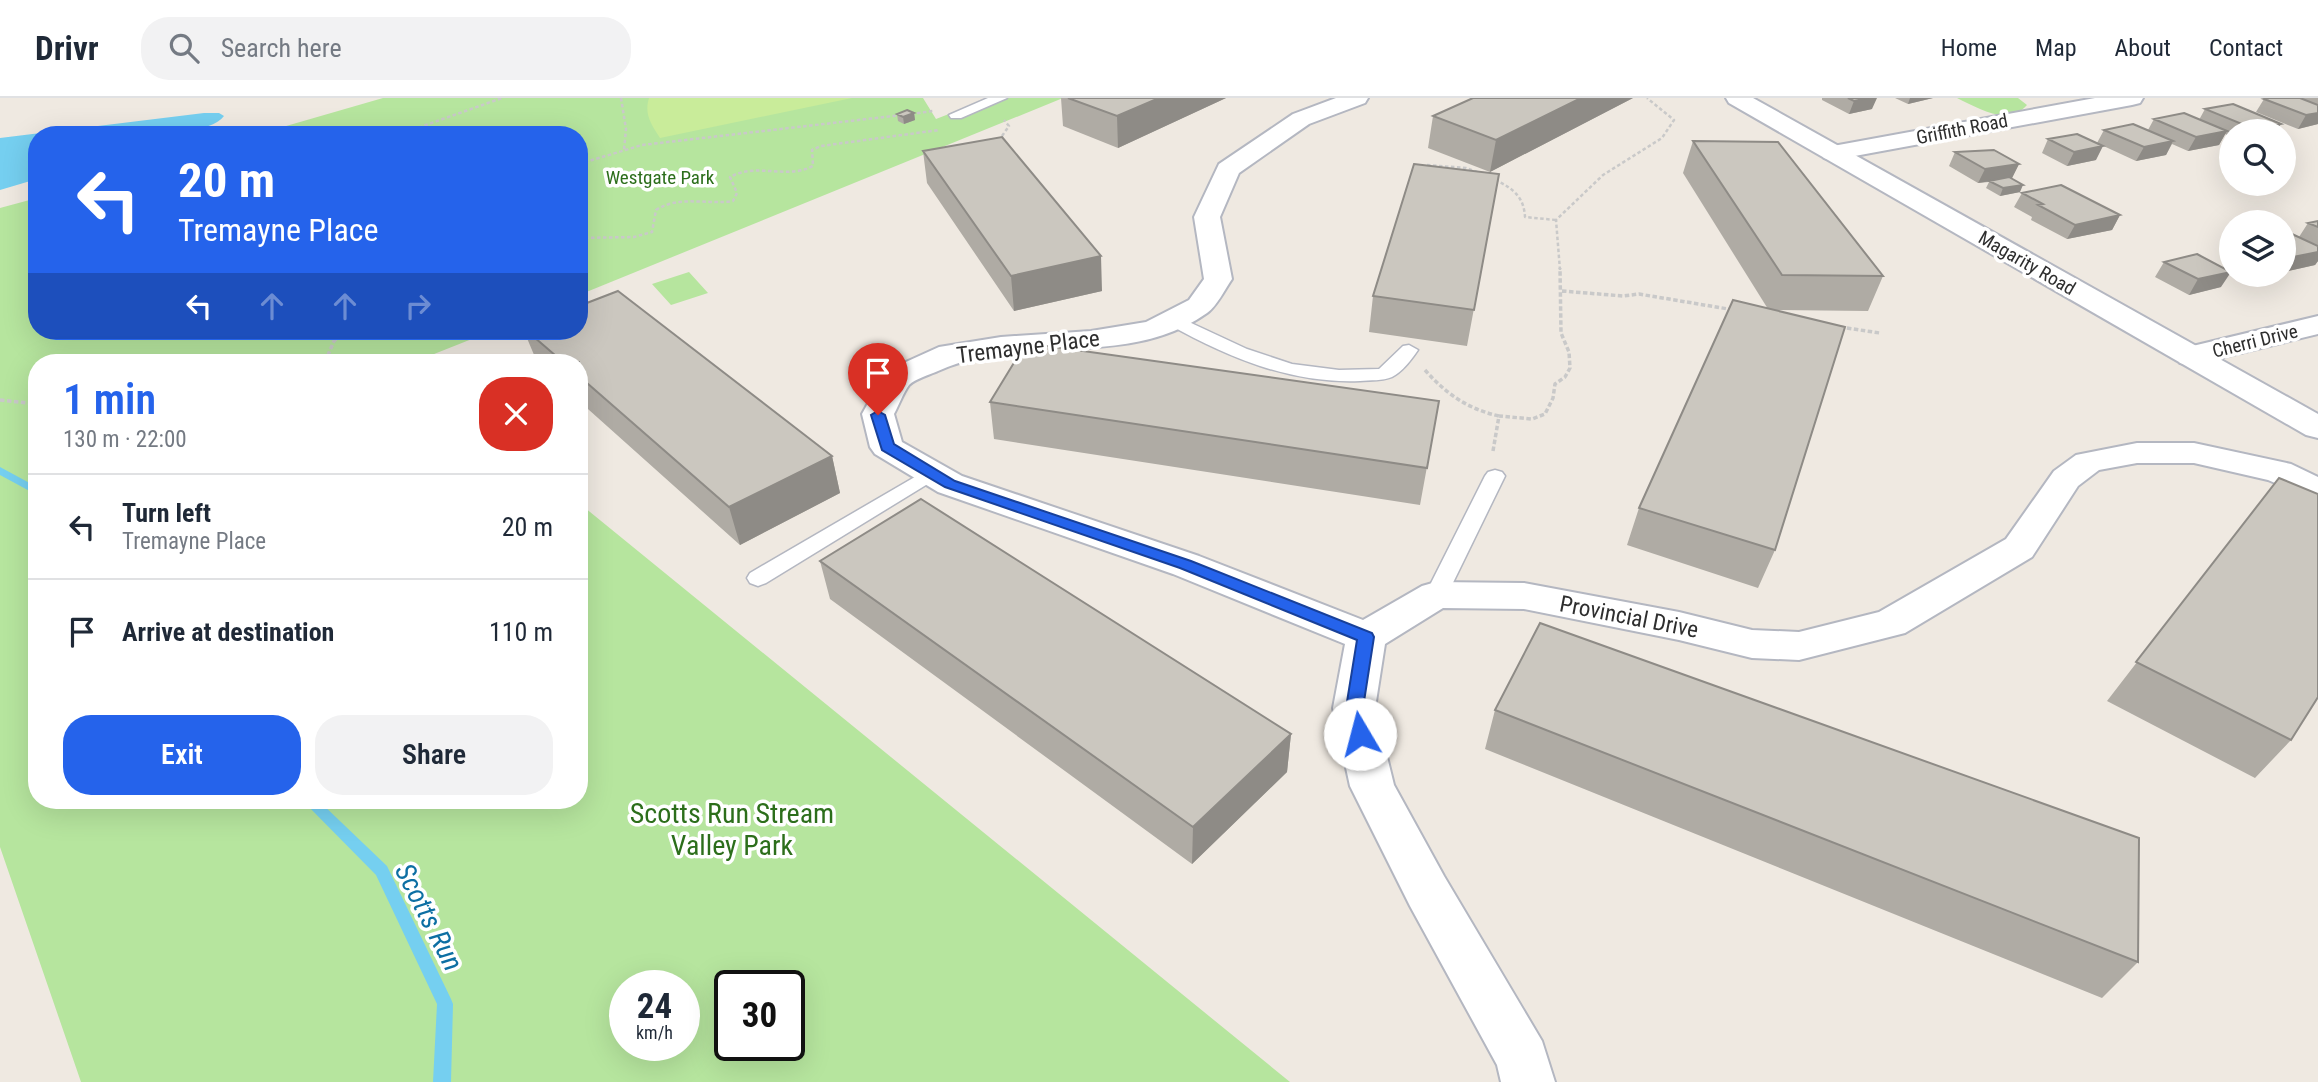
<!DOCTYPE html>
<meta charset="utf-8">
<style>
body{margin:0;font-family:"Roboto Condensed",sans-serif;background:#f2f2f3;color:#1f2937;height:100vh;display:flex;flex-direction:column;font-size:26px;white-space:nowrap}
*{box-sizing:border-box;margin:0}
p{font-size:23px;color:#747a83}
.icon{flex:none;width:38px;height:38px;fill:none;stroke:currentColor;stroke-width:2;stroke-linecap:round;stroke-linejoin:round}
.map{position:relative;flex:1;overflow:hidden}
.panel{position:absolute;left:28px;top:256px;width:560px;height:455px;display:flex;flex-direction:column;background:#fff;border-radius:28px;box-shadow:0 7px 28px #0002}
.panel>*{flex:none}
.guide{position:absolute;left:28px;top:28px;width:560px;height:214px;border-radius:28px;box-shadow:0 7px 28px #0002;background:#2563eb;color:#fff;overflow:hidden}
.controls{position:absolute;left:2219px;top:21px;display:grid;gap:14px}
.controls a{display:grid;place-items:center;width:77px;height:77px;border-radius:50%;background:#fff;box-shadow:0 7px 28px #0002;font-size:35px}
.speed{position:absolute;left:609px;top:872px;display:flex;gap:14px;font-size:35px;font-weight:700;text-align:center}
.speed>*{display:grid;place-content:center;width:91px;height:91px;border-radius:50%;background:#fff;box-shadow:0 7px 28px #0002;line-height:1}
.speed small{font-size:18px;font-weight:400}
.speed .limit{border:4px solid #111;border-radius:10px;background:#fff;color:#111}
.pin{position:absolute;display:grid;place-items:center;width:60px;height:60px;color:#fff;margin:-72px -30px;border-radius:50% 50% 50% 0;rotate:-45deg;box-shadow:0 0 7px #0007}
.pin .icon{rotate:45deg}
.me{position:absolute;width:77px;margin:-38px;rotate:352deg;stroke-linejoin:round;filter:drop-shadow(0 0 5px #0008)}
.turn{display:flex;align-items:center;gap:24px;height:147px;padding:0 35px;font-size:32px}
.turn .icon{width:91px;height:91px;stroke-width:2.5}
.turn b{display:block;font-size:49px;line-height:60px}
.lanes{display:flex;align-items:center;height:66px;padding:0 35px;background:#0003;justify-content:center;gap:35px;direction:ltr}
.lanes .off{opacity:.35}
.round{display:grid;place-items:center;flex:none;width:74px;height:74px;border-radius:28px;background:#f2f2f3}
.head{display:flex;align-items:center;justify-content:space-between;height:119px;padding:0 35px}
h1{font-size:42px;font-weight:600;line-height:52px;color:#2563eb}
.button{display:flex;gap:14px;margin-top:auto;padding:14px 35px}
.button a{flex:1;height:80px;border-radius:28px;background:#2563eb;color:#fff;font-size:28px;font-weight:600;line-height:80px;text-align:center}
.button a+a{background:#f2f2f3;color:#1f2937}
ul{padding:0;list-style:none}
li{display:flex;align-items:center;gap:21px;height:105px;padding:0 35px;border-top:2px solid #e0e1e3}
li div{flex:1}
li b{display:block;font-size:26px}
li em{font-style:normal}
header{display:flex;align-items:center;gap:42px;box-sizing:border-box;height:98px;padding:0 35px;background:#fff;border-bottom:2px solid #e0e1e3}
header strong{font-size:33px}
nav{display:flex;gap:38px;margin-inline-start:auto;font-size:24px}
.search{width:490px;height:63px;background:#f2f2f3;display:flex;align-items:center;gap:18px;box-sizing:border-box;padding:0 24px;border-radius:28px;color:#747a83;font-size:26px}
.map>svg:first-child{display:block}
.green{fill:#b6e59e;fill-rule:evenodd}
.pitch{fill:#c9ec9a}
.water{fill:#75cff0}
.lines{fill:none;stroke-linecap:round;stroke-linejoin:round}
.stream{fill:#75cff0;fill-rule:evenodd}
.service-casing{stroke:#b4b7c1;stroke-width:3}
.minor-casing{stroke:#b4b7c1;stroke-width:4}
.tertiary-casing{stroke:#b4b7c1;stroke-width:4}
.secondary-casing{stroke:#b4b7c1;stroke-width:4}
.path-far1{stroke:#c9c9c9;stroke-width:2.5;stroke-dasharray:3.5 2.5;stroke-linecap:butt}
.path{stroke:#c9c9c9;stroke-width:3.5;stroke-dasharray:4.5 2.5;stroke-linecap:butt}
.service{fill:#fff;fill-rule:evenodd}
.minor{fill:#fff;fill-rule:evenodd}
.tertiary{fill:#fff;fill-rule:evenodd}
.secondary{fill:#fff;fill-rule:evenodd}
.wall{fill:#afaba4}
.shaded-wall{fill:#8e8b86}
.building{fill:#cbc7bf;stroke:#8e8b86;stroke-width:2}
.route{fill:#2563eb;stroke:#184099;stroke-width:2}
.labels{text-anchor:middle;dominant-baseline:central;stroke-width:7;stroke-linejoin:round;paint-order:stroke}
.far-street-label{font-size:19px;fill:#2e2e2e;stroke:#fff}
.far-park-label{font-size:19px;fill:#2c6e1b;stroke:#fff}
.street-label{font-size:23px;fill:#2e2e2e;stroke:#fff}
.near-park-label{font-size:28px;fill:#2c6e1b;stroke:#fff}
.near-water-label{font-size:28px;font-style:italic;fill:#0d6fa3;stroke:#fff}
</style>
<header>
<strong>Drivr</strong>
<div class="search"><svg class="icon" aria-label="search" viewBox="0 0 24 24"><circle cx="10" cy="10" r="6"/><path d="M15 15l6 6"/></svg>Search here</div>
<nav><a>Home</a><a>Map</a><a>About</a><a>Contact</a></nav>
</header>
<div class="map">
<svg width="2318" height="984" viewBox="0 0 2318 984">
<rect width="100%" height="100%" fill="#efe9e1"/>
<!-- green -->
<path class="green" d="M 383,0 L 923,0 L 936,21 L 990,0 L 1063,0 L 579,197 L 579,37 L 255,37 Z
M 1957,0 L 2018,0 L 2027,7 C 2008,29 1978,10 1957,0 Z
M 37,100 L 37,233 L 492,233 L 414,264 L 37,264 L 37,702 L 579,702 L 579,405 L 1290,984 L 81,984 L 0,749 L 0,110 ZM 684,887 L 684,947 L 625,947 L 625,887 ZM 789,887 L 789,947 L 730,947 L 730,887 Z
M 689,174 L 708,195 L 671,207 L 652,186 Z"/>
<!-- pitch -->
<path class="pitch" d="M 649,0 L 852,0 L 660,40 C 651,26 644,16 649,0 Z"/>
<!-- water -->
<path class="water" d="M 204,15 L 219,15 L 224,18 C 204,46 72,37 37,37 L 37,81 L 0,92 L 0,40 Z"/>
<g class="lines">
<!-- stream -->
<path class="stream" d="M 0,369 L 37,389 L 37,397 L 0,377 Z
M 302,702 L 318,702 L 387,768 L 451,901 L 453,906 L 451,984 L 433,984 L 437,906 L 376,777 Z"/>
<!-- service casing -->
<g class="service-casing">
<path id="service" d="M 988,0 L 1007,0 L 961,20 L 951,20 L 949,17 Z
M 1174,217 L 1247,251 L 1292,266 L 1339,272 L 1379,271 L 1403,248 L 1409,247 L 1418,252 C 1412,261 1402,274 1392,279 C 1383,283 1370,282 1360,283 C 1291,286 1227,259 1168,226 L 1165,222 L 1168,218 Z
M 932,369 L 939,371 L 942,375 L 939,379 L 766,485 L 758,488 L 750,485 L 747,480 L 750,475 Z
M 1495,372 L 1502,374 L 1505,378 L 1447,497 L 1444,503 L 1436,505 L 1428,503 L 1425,497 L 1485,378 L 1488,374 Z"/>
</g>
<!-- minor casing -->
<g class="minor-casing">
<path id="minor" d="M 1336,0 L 1368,0 L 1365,5 L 1309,26 L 1239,75 L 1220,119 L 1232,181 C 1225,191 1217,208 1207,215 C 1127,272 1022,234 938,273 C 929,277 915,281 909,287 C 903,295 899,307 894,316 L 902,344 L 962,378 L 1199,458 L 1363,522 L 1422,488 L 1436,484 L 1524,485 L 1679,514 L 1752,532 L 1799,534 L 1879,514 L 2006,441 L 2054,373 L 2076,357 L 2137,345 L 2194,345 L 2291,366 L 2318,379 L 2318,403 L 2268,382 L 2194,365 L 2137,365 L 2099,372 L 2078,388 L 2032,459 L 1905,535 L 1799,562 L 1752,560 L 1679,542 L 1524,511 L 1443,510 L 1385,546 L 1375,610 L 1394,687 L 1444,778 L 1542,943 L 1555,984 L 1501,984 L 1497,967 L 1410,808 L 1350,688 L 1333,610 L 1345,546 L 1173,476 L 938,394 L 875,356 L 870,349 L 862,316 L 886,273 L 939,249 L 1001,239 L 1091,233 L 1146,224 L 1189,202 L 1204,181 L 1194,119 L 1219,66 L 1293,16 Z
M 2318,218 L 2318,236 L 2191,267 L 2180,265 L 2176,258 L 2180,251 Z"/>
</g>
<!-- tertiary casing -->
<g class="tertiary-casing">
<path id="tertiary" d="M 2095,0 L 2143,0 L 2140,5 L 2132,7 L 1833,62 L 1824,60 L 1821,55 L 1824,50 L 1833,48 Z"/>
</g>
<!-- secondary casing -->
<g class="secondary-casing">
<path id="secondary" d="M 1726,0 L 1753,0 L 2318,316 L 2318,340 L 2306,337 L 1729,5 Z"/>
</g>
<!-- path-far1 -->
<path class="path-far1" d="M 621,0 L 626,31 L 624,52
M 911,16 L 933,13
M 410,37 L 412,33 L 423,28 L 502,0
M 1002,38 L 1009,28 L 1004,22
M 579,66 L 642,47 L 902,17
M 1427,67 L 1466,70 L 1477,74
M 1495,82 C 1513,90 1524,99 1525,119 L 1556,122
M 579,140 L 634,139 L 652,134 L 656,112 C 679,97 707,107 733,103 L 737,95 L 730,79 C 757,64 786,82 813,68 L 812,52 L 821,48 L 939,32
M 1560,172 L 1556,122 L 1603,77 L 1662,40 L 1674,22 L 1647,0"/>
<!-- path -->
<path class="path" d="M 1562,193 L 1623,198 L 1639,196 L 1734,212
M 1840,229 L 1880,235
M 325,264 L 334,243 L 345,233
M 1425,272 C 1446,296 1468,311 1499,318
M 0,302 L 37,306
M 1493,353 L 1499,318 L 1532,321 L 1545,316 L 1553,300 L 1555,286 L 1565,279 L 1570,270 L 1569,254 L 1561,235 L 1560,170"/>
<!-- service -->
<use href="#service" class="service"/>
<!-- minor -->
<use href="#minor" class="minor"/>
<!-- tertiary -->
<use href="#tertiary" class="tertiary"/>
<!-- secondary -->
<use href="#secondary" class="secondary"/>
</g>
<!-- wall -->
<path class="wall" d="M 1061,0 L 1226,0 L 1118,50 L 1063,28 Z
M 1633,0 L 1490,74 L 1428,50 L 1433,18 Z
M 1822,0 L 1868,0 L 1872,11 L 1849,16 L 1822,2 Z
M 1895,0 L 1933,0 L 1908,6 Z
M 2303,0 L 2318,0 L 2318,26 L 2298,31 L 2256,14 L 2264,1 L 2302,1 Z
M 2205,11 L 2277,33 L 2231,33 L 2231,39 L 2225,36 L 2219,47 L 2188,53 L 2172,46 L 2166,57 L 2136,63 L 2097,45 L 2104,32 L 2148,32 L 2154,21 L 2199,22 Z
M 914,15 L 915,22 L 904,26 L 898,23 L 897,16 Z
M 2048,41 L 2096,62 L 2067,68 L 2042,55 Z
M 1693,43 L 1883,178 L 1868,213 L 1773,212 L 1775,452 L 1758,490 L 1627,447 L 1639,410 L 1768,211 L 1683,75 Z
M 923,53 L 1102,193 L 1014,213 L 927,85 Z
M 1955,54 L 2019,66 L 2012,80 L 2011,80 L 2020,94 L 2000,98 L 1986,90 L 1989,84 L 1978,85 L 1949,68 Z
M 1499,76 L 1467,248 L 1369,234 L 1373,198 Z
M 2022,95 L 2120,117 L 2112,132 L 2067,141 L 2031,122 L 2032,119 L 2014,109 Z
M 2318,123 L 2318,163 L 2315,167 L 2284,174 L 2284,138 L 2299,139 L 2308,125 Z
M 2164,164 L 2221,189 L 2189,197 L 2155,179 Z
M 524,233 L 579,233 L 832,358 L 840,395 L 740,447 L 579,303 L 579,264 L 537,264 Z
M 1439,303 L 1420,407 L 994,341 L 990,304 Z
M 2279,380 L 2291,642 L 2255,680 L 2107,603 Z
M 820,463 L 1291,636 L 1287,674 L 1192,766 L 830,501 Z
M 1495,612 L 2138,864 L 2102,900 L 1485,651 Z"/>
<!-- shaded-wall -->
<path class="shaded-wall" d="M 1159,0 L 1226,0 L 1118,50 L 1117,18 Z
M 1581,0 L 1633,0 L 1490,74 L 1496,42 Z
M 1868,0 L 1877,0 L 1872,11 L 1849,16 L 1854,3 Z
M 1910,0 L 1933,0 L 1908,6 Z
M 914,15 L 915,22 L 904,26 L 903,19 Z
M 2318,15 L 2318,26 L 2298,31 L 2306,17 Z
M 2281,26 L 2277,33 L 2253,33 L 2254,31 Z
M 2227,33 L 2219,47 L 2188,53 L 2196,39 Z
M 2173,43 L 2166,57 L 2136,63 L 2144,49 Z
M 2103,48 L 2096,62 L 2067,68 L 2074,54 Z
M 2019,66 L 2012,80 L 1978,85 L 1985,71 Z
M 2023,87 L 2020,94 L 2000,98 L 2003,90 Z
M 2120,117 L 2112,132 L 2067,141 L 2075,127 Z
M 2318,154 L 2318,163 L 2315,167 L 2284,174 L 2293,159 Z
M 1101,158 L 1102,193 L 1014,213 L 1011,178 Z
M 2231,174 L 2221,189 L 2189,197 L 2198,181 Z
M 832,358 L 840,395 L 740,447 L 729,409 Z
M 1291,636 L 1287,674 L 1192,766 L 1193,729 Z"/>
<!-- building -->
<path class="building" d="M 1068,0 L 1159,0 L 1117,18 Z
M 1473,0 L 1581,0 L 1496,42 L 1433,18 Z
M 1848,0 L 1868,0 L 1854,3 Z
M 2269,0 L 2300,0 L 2318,7 L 2318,15 L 2306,17 L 2264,1 Z
M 2233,6 L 2281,26 L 2254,31 L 2205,11 Z
M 907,12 L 914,15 L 903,19 L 897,16 Z
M 2184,15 L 2227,33 L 2196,39 L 2154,21 Z
M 2133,26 L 2173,43 L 2144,49 L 2104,32 Z
M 2077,36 L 2103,48 L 2074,54 L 2048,41 Z
M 1002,39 L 1101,158 L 1011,178 L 923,53 Z
M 1693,43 L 1778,44 L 1883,178 L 1782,177 Z
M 1994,52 L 2019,66 L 1985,71 L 1955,54 Z
M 1414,66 L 1499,76 L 1474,212 L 1373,198 Z
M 2009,79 L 2023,87 L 2003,90 L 1989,83 Z
M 2061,87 L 2120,117 L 2075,127 L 2038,107 L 2043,106 L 2022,95 Z
M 2318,123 L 2318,129 L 2308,125 Z
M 2292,136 L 2318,148 L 2318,154 L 2293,159 L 2284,155 L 2284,138 Z
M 2197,156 L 2231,174 L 2198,181 L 2164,164 Z
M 618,193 L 832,358 L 729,409 L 579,278 L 579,264 L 563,264 L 527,233 L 579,233 L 579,208 Z
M 1733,202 L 1845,229 L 1775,452 L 1639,410 Z
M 1026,245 L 1439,303 L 1427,370 L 990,304 Z
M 2279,380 L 2318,396 L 2318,599 L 2291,642 L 2136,564 Z
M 921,401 L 1291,636 L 1193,729 L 820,463 Z
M 1540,525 L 2139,740 L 2138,864 L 1495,612 Z"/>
<!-- route -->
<path class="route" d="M 878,313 L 885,317 L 894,346 L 955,383 L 1191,463 L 1372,535 L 1374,539 L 1363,610 L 1369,636 L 1367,641 L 1354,641 L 1346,610 L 1357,542 L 1180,470 L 945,389 L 882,352 L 871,317 Z"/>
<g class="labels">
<!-- far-street labels -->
<g class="far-street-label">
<text transform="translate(1962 31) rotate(-11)">Griffith Road</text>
<text transform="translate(2027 165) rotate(30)">Magarity Road</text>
<text transform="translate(2255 243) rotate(-14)">Cherri Drive</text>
</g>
<!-- far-park labels -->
<g class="far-park-label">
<text x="660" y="79">Westgate Park</text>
</g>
<!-- street labels -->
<g class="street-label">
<text transform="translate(1028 249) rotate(-7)">Tremayne Place</text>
<text transform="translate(1629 519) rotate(11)">Provincial Drive</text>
</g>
<!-- near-park labels -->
<g class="near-park-label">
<text x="732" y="715">Scotts Run Stream<tspan x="732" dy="32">Valley Park</tspan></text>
</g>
<!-- near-water labels -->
<g class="near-water-label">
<text transform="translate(429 819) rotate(63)">Scotts Run</text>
</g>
</g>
</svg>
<div class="controls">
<a><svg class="icon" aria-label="search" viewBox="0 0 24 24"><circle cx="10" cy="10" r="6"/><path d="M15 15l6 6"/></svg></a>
<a><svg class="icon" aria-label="layers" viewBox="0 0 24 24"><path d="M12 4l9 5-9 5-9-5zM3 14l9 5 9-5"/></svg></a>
</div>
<div class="speed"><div>24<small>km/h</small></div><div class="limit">30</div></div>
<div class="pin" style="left:878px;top:317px;background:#d93025"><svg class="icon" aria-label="arrive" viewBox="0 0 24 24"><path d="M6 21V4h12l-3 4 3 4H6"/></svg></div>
<svg class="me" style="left:1360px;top:636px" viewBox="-20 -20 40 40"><circle r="19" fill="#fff"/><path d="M0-13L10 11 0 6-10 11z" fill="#2563eb"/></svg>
<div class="guide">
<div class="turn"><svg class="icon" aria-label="left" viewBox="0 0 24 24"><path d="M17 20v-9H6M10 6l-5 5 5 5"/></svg><div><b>20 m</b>Tremayne Place</div></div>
<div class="lanes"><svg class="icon" aria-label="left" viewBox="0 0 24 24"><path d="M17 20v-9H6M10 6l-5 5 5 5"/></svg><svg class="icon off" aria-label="ahead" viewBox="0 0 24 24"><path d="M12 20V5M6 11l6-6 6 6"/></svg><svg class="icon off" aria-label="ahead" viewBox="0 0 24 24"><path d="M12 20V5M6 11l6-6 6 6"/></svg><svg class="icon off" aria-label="right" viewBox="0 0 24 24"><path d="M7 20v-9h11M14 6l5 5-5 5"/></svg></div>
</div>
<section class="panel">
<div class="head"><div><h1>1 min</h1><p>130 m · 22:00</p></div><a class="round" style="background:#d93025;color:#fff"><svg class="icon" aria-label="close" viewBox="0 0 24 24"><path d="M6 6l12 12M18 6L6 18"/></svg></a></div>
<ul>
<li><svg class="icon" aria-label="left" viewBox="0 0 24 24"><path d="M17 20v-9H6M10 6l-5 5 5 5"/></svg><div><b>Turn left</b><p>Tremayne Place</p></div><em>20 m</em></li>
<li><svg class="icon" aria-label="arrive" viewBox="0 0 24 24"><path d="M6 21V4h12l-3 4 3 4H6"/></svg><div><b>Arrive at destination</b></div><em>110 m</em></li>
</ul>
<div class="button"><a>Exit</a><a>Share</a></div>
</section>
</div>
